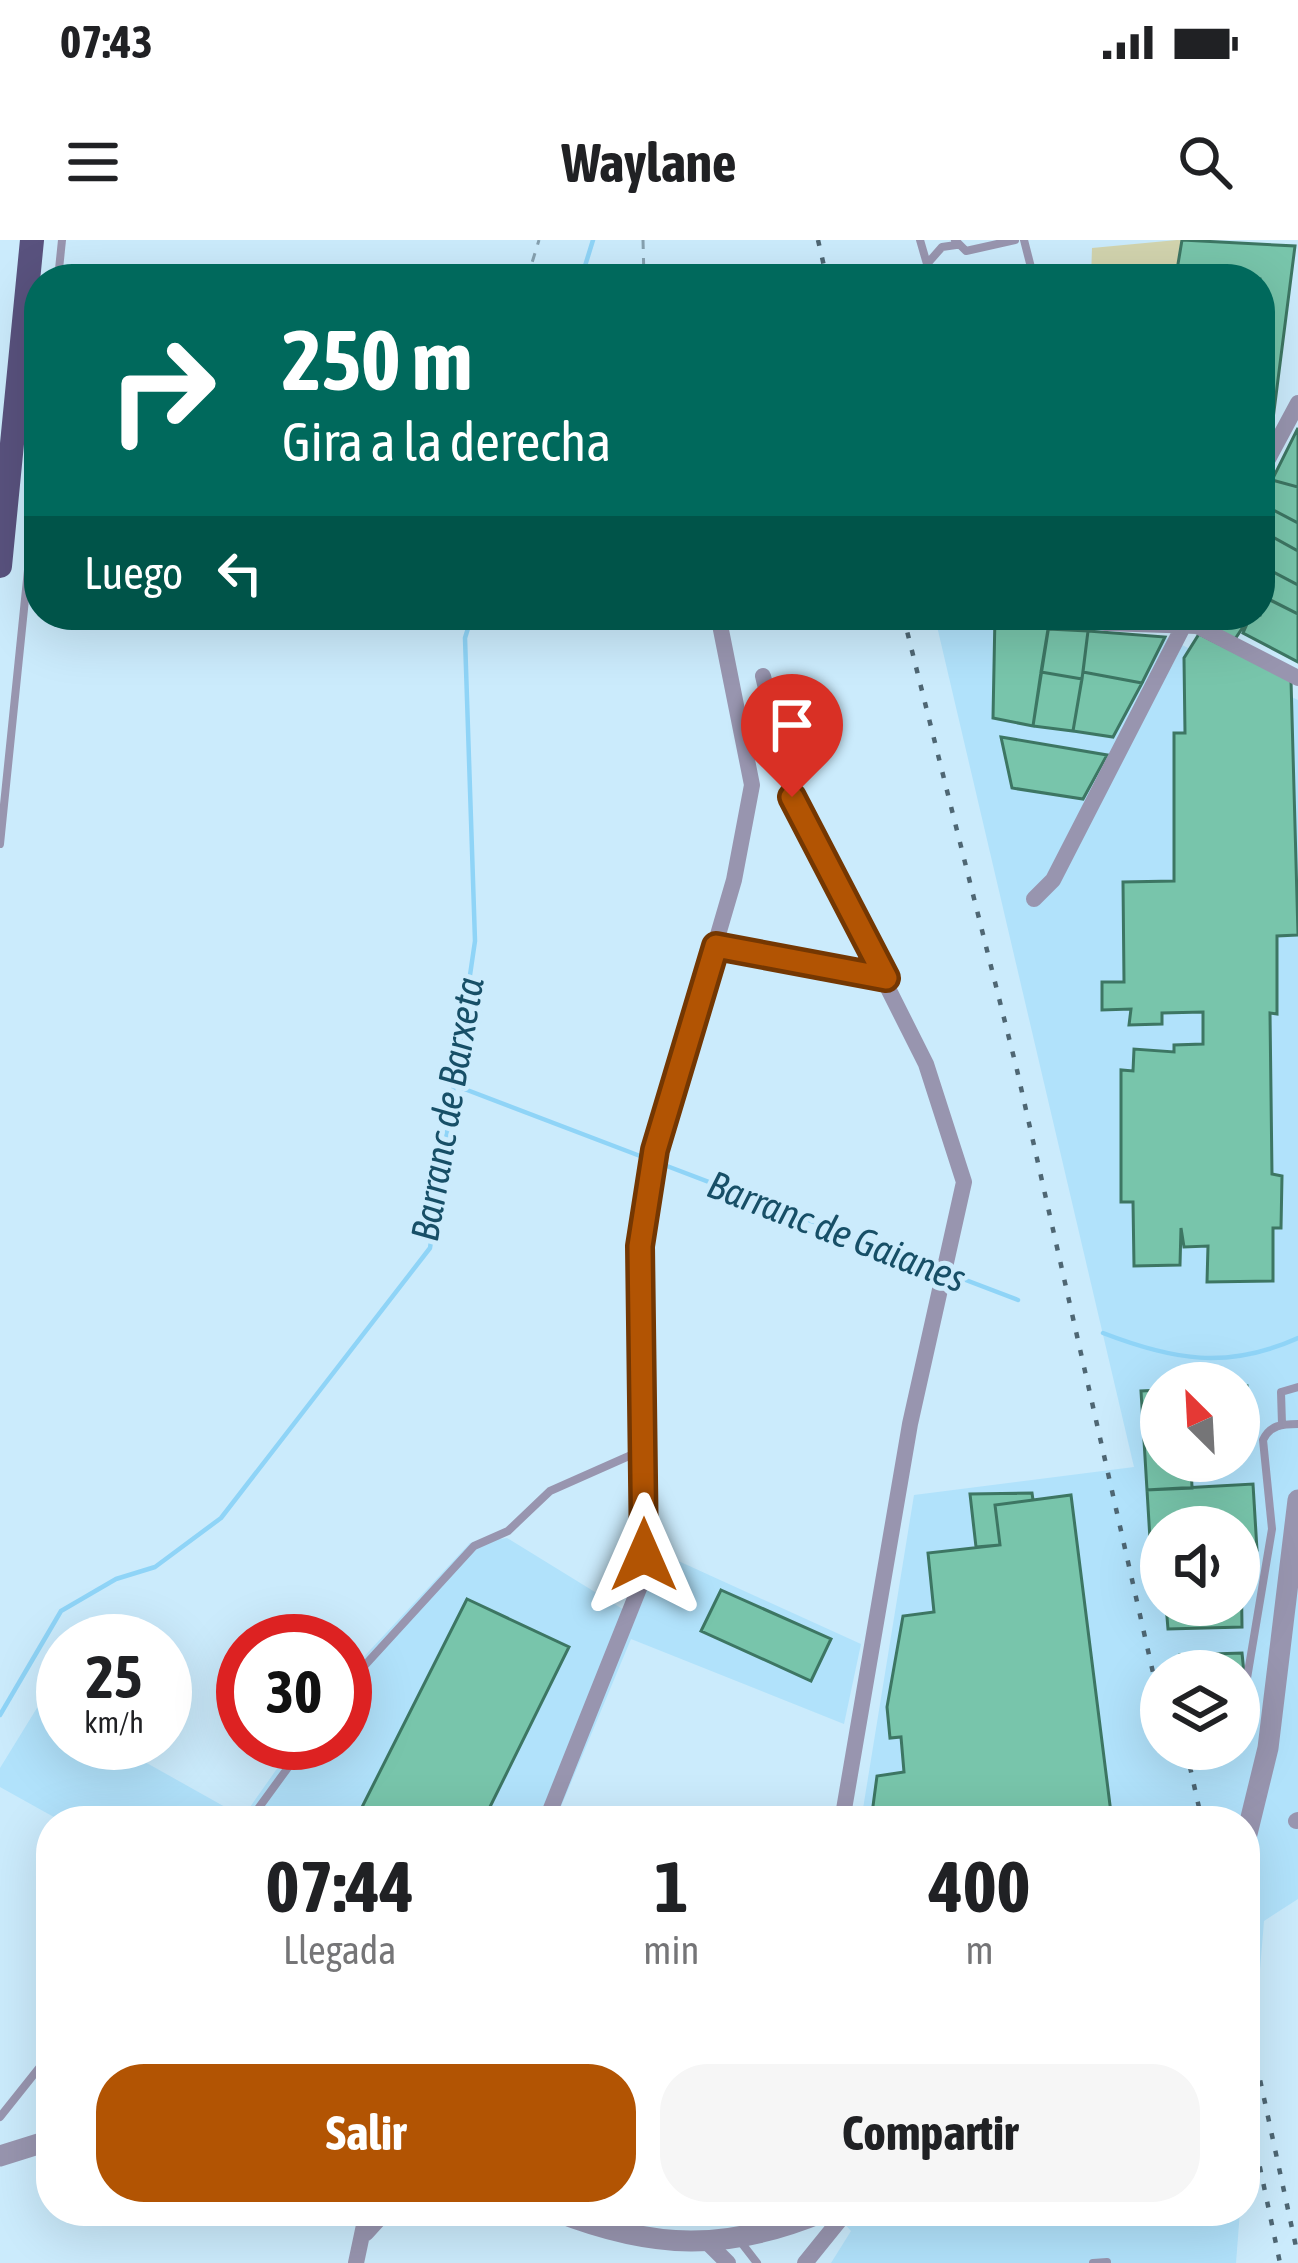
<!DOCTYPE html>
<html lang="es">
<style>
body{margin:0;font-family:"Asap Condensed",sans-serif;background:#f6f6f6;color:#202124;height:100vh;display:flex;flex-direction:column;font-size:45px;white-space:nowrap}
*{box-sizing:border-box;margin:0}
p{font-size:39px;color:#757577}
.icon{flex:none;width:66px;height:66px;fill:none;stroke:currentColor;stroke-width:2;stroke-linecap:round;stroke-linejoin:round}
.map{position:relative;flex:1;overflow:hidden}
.drawer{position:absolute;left:36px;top:1566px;width:1224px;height:420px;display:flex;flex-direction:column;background:#fff;border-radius:48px;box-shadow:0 12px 48px #0002}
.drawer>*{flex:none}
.guide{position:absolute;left:24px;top:24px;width:1251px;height:366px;border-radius:48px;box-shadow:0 12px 48px #0002;background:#00695c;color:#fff;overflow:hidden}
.needle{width:78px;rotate:336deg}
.fabs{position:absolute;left:1140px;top:1122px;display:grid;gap:24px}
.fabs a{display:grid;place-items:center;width:120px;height:120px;border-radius:50%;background:#fff;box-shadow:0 12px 48px #0002;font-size:60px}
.speed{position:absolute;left:36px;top:1374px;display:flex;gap:24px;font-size:60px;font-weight:700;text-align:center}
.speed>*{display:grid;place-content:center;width:156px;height:156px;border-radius:50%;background:#fff;box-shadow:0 12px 48px #0002;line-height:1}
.speed small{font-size:30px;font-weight:400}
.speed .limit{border:18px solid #d22;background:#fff;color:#111}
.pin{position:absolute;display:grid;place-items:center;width:102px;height:102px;color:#fff;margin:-123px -51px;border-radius:50% 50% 50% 0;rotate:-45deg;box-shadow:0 0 12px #0007}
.pin .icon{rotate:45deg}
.me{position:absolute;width:132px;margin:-66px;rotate:0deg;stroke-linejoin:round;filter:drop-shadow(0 0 9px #0008)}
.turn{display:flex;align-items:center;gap:42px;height:252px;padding:0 60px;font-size:54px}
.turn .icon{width:156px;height:156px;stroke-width:2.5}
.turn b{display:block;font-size:84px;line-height:102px}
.then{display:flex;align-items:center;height:114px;padding:0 60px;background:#0003;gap:24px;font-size:45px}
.eta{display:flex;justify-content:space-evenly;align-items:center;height:204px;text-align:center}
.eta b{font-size:72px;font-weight:700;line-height:84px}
.action{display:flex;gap:24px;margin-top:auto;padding:24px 60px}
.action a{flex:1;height:138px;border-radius:48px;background:#b25403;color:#fff;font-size:48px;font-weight:700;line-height:138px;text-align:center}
.action a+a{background:#f6f6f6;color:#202124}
.status{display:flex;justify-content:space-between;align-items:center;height:84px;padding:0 60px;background:#fff;direction:ltr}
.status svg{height:33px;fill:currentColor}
header{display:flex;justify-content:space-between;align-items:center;height:156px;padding:0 60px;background:#fff;font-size:54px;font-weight:700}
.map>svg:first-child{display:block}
.built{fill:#b1e2fb;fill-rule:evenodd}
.green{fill:#d2d4ae}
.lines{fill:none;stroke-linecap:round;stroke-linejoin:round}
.stream{stroke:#8fd4f7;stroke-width:4.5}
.building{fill:#78c5ab;stroke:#3d7663;stroke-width:3}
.path{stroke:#86a1b0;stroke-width:3;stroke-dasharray:9 9;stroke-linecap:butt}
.service{stroke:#9895af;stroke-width:8}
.minor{stroke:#9895af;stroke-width:16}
.tertiary{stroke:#9895af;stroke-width:21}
.primary{stroke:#59527e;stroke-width:24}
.rail{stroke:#4e6673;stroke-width:4.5;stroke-dasharray:6 12;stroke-linecap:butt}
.route-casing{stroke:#743702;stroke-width:30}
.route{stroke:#b25403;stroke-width:21}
.labels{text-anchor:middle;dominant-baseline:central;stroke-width:10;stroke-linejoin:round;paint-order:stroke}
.water-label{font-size:39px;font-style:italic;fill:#174f67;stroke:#cbebfc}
</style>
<div class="status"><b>07:43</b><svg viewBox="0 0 49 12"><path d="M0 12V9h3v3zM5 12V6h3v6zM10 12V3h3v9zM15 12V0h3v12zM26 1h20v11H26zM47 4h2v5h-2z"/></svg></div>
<header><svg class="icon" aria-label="menu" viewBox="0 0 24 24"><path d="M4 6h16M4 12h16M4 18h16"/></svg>Waylane<svg class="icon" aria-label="search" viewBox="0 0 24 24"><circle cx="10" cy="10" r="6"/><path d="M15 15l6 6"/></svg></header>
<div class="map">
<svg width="1298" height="2023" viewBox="0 0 1298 2023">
<rect width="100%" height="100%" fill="#cbebfc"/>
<!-- built -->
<path class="built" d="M 992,379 L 1165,397 L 1298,460 L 1298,1659 L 1264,1681 L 1245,1911 L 1245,1581 L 861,1581 L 914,1255 L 1134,1227 L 936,382 ZM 1161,1143 L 1239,1143 L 1239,1221 L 1161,1221 ZM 1161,1287 L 1239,1287 L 1239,1365 L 1161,1365 ZM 1161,1431 L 1239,1431 L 1239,1509 L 1161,1509 Z
M 507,1298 L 629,1373 L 636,1312 L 652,1309 L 861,1404 L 844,1484 L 631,1399 L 555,1581 L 61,1581 L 0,1547 L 0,1528 L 40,1463 L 63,1476 L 63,1503 L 111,1503 L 243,1577 L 295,1503 L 345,1503 L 345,1437 L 470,1303 Z
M 833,1971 L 1240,1971 L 1236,2023 L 831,2023 L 851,1991 Z"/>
<!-- green -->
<path class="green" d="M 1177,0 L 1295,6 L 1273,179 L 1260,205 L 1260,39 L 1091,39 L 1092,8 Z"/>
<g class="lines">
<!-- stream -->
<path class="stream" d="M 581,39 L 593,0
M 454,845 L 648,919
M 659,923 L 940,1030
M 950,1034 L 1018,1060
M 1103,1093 C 1173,1120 1227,1130 1298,1098
M 0,1475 L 61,1371 L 116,1339 L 155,1327 L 221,1278 L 430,1008 L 475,701 L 465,398 L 472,375"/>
</g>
<!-- building -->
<path class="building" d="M 1182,0 L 1295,6 L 1273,179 L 1260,178 L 1260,39 L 1187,39 L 1177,30 Z
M 1298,188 L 1298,247 L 1272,240 Z
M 1272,240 L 1298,247 L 1298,283 L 1260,263 Z
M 1260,263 L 1298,283 L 1298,311 L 1260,290 Z
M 1260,290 L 1298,311 L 1298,345 L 1260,325 Z
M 1260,325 L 1298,345 L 1298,374 L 1260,355 Z
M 1261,355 L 1298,374 L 1298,422 L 1243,393 L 1251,375 L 1260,375 Z
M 995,375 L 1050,379 L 1033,486 L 993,478 Z
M 1205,375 L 1251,375 L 1235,399 L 1202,382 Z
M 1048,389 L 1088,391 L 1082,439 L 1041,432 Z
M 1088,391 L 1165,397 L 1142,443 L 1083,432 Z
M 1199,394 L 1291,440 L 1298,695 L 1277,696 L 1277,774 L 1270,773 L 1272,934 L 1282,936 L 1281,988 L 1273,988 L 1273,1041 L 1207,1042 L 1208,1006 L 1184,1007 L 1181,988 L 1180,1025 L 1134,1026 L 1133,962 L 1121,962 L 1121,830 L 1133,831 L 1134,809 L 1174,812 L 1174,805 L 1203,804 L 1203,772 L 1162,773 L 1162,784 L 1129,785 L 1131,769 L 1102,770 L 1102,742 L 1124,742 L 1123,642 L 1174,641 L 1174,493 L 1185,493 L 1184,418 Z
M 1041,432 L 1082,439 L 1073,491 L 1033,486 Z
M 1083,432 L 1142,443 L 1113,497 L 1073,491 Z
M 1001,497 L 1107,515 L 1083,559 L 1012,548 Z
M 1247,1146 L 1249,1184 L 1239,1184 L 1239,1147 Z
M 1161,1150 L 1161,1221 L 1191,1221 L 1192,1248 L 1147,1250 L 1141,1151 Z
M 1253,1244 L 1257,1310 L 1239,1311 L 1239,1287 L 1161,1287 L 1161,1316 L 1151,1316 L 1147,1250 Z
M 1032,1253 L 1033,1260 L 995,1265 L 1000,1305 L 976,1307 L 970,1254 Z
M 1071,1255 L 1112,1581 L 871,1581 L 877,1536 L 904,1532 L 901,1497 L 890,1498 L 887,1467 L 903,1376 L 934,1372 L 928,1313 L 1000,1305 L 995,1265 Z
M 1241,1311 L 1242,1387 L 1168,1389 L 1166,1365 L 1239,1365 Z
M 721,1350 L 831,1399 L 811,1441 L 701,1391 Z
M 467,1359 L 569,1407 L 483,1581 L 355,1581 Z
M 1242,1413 L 1244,1433 L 1181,1431 L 1180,1415 Z"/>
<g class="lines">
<!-- path -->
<path class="path" d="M 643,0 L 644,39
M 527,39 L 539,0
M 1245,1642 L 1256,1616"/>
<!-- service -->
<path class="service" d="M 920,0 L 927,24
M 955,0 L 966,11 L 1015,0
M 1024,0 L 1034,39
M 927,24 L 942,7 L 956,5
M 58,39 L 62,0
M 0,604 L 39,222
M 1282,1184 L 1281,1152 L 1298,1147
M 345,1447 L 474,1306 L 508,1291 L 550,1251 L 638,1212
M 1239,1486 L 1272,1289 L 1263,1200 C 1270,1185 1282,1184 1298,1184
M 249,1581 L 306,1503
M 0,1877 L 51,1813
M 740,2001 L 757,2023
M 1093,2023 L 1107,2022"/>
<!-- minor -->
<path class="minor" d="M 1260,234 L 1298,163
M 1084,375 L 1105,383 L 1197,386 L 1298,438
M 763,436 L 792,557 L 926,824 L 964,942 L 910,1184 L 842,1581
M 1034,659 L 1053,640 L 1189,375
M 715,706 L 886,738
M 546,1581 L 640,1346 L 644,1244 L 638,1153 L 640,1006 L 655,910 L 734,640 L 752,545 L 718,375
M 1296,1581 L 1298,1580
M 366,1993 L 386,1971
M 709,2004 L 728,2023
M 356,2023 L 367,1971
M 805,2023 L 847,1971"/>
<!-- tertiary -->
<path class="tertiary" d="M 1245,1602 L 1268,1508 L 1298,1260
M 0,1916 L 51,1900
M 555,1971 C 654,2010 727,2012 825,1971"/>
<!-- primary -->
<path class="primary" d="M 0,326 L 32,0"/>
<!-- rail -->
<path class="rail" d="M 818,0 L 827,39
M 903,375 L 1017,830 L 1161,1468
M 1186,1509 L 1202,1581
M 1245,1770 L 1298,2016
M 1245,1856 L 1280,2023"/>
</g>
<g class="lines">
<!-- route casing -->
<g class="route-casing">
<path id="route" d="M 644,1315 L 640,1006 L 655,910 L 716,706 L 886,738 L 792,557"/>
</g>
<!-- route -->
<use href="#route" class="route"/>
</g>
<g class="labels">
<!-- water labels -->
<g class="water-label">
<text transform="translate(447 869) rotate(-80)">Barranc de Barxeta</text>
<text transform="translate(837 991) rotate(21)">Barranc de Gaianes</text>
</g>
</g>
</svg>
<div class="fabs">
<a><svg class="needle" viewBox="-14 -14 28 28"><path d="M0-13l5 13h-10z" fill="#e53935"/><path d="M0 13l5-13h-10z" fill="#757577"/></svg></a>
<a><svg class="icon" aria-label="sound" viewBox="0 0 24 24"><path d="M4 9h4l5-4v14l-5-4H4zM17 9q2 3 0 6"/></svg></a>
<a><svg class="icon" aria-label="layers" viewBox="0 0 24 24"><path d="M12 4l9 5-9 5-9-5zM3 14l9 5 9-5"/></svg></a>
</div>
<div class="speed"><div>25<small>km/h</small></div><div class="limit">30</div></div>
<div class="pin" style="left:792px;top:557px;background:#d93025"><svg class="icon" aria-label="arrive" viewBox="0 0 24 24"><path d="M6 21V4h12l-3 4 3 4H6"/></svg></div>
<svg class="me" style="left:644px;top:1315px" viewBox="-20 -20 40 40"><path d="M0-17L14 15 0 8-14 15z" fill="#b25403" stroke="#fff" stroke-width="4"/></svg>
<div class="guide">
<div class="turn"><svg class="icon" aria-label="right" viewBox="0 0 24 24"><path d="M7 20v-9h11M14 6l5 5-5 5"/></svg><div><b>250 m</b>Gira a la derecha</div></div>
<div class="then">Luego<svg class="icon" aria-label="left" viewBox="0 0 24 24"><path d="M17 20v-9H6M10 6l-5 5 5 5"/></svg></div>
</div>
<section class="drawer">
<div class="eta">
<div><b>07:44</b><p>Llegada</p></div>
<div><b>1</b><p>min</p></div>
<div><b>400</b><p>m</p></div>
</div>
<div class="action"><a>Salir</a><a>Compartir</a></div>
</section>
</div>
